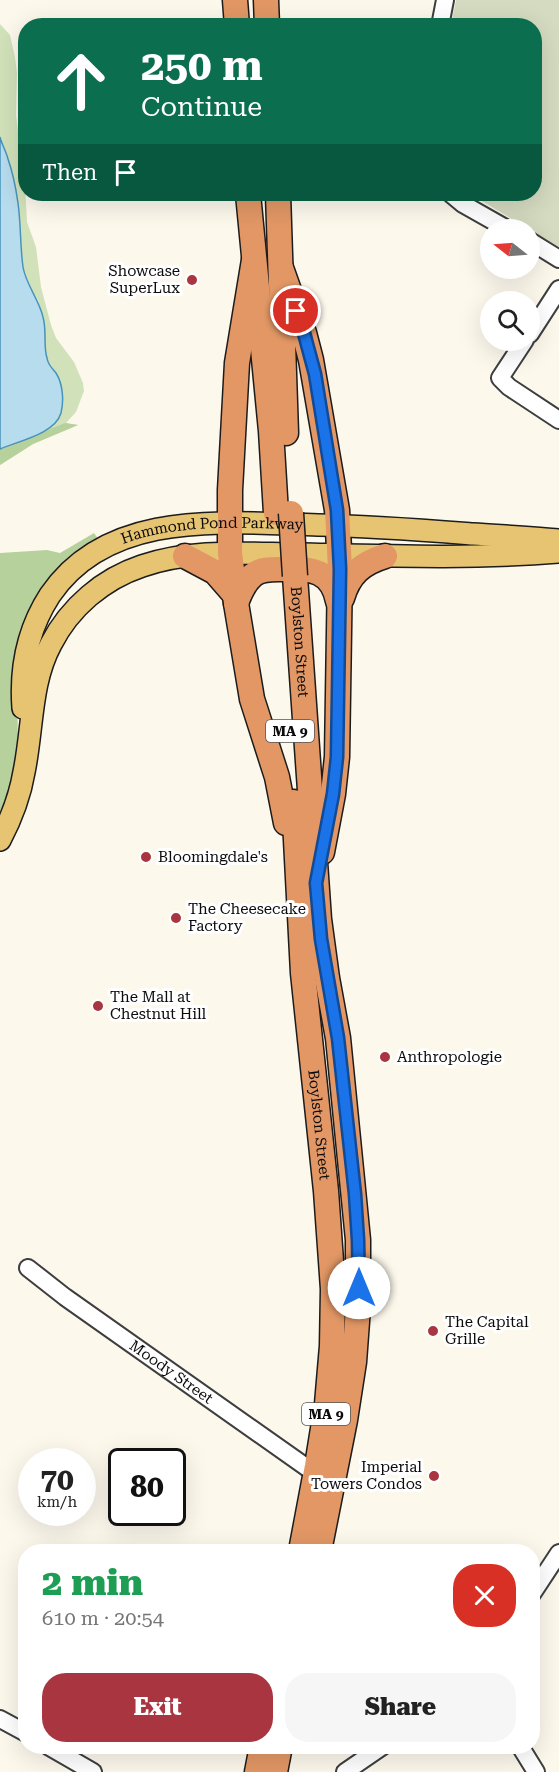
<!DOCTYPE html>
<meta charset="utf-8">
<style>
body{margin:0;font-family:"Roboto Serif",serif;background:#f6f6f6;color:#222;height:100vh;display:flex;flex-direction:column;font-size:22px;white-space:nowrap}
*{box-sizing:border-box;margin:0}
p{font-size:20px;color:#767676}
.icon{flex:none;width:33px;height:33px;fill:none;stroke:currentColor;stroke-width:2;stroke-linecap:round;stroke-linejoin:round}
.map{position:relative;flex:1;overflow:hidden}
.side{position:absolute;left:18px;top:1544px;width:522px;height:210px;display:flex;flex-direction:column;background:#fff;border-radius:24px;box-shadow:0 6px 24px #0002}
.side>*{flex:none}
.banner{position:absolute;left:18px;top:18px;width:524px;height:183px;border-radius:24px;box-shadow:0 6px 24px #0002;background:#0b6e4f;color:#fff;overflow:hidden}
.needle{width:39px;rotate:287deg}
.tools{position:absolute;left:480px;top:219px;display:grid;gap:12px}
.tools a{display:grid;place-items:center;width:60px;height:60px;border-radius:50%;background:#fff;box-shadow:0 6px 24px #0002;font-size:30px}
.speed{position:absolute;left:18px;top:1448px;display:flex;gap:12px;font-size:30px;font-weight:700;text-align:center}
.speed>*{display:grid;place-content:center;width:78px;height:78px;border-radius:50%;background:#fff;box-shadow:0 6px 24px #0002;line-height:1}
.speed small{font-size:15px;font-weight:400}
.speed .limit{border:3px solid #111;border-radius:9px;background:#fff;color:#111}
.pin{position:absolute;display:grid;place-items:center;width:51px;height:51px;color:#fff;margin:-26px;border:3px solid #fff;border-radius:50%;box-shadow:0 2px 6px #0007}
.me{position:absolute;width:66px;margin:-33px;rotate:0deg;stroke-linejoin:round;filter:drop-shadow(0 0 4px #0008)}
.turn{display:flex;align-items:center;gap:21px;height:126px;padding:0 24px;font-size:27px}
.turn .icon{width:78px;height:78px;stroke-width:2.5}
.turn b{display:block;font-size:42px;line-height:51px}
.then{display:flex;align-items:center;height:57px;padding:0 24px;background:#0003;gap:12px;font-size:22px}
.round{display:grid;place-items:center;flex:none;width:63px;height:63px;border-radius:24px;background:#f6f6f6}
.head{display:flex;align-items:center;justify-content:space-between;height:102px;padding:0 24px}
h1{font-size:36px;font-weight:800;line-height:45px;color:#1e9e55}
.button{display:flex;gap:12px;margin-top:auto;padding:12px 24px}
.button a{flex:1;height:69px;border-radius:24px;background:#a93541;color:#fff;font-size:24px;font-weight:800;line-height:69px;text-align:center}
.button a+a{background:#f6f6f6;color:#222}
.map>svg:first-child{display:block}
.green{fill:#d1e2ba}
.forest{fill:#b7d19c}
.cemetery{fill:#d4dbc0}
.water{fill:#b7dcee;stroke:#4793bb;stroke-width:1.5}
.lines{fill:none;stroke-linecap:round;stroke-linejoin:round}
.minor-casing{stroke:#3e3e3e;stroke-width:20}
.major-casing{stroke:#1c1c1c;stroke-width:24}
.highway-casing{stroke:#1c1c1c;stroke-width:27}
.minor{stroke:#fff;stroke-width:16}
.major{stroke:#e7c472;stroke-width:21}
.highway{stroke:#e29765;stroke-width:24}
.highway-bridge-casing{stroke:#1c1c1c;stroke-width:27;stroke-linecap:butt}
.highway-bridge{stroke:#e29765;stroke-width:24}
.route-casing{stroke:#114b97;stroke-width:15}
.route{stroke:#1a73e8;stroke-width:10}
.poi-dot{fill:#a93541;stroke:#fff;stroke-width:2}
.labels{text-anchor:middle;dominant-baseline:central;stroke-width:6;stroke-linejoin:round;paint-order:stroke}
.shield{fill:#fff;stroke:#545454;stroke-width:1.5}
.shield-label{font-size:14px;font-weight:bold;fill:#0b0b0b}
.poi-label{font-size:15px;fill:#0b0b0b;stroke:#fff;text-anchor:start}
.street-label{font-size:15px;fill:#0b0b0b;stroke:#fff}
</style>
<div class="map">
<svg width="559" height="1772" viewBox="0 0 559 1772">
<rect width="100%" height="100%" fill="#fdf8ec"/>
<!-- green -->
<path class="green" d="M 0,24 L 10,35 L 15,57 L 17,73 L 16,115 L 25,184 L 27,222 L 36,247 L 41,287 L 51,325 L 56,338 L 74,362 L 83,383 L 84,391 L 76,412 L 66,423 L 78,425 L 33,444 L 0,465 L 0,449 L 9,445 L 56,373 L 48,365 L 45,352 L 44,319 L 38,300 L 31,289 L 23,268 L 18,202 L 8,159 L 0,137 Z"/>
<!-- forest -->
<path class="forest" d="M 65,423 L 78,425 L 33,444 L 0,465 L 0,449 Z
M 94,533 L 99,540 L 78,553 L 17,680 L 18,745 L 13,776 L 0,816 L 0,553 L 47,550 L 60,553 Z"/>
<!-- cemetery -->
<path class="cemetery" d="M 456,0 L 559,0 L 559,247 L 470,194 L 534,194 L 534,26 L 451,25 Z"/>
<!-- water -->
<path class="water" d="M 0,137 C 2,145 6,151 8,159 C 13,173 16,189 18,203 C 21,224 20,246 23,267 C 26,285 39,299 43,317 C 47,331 43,345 47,358 C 48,365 52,368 56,373 C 63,384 64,401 61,413 C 55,434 18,441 0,449 Z"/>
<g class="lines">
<!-- minor casing -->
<g class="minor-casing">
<g id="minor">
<path d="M 440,26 L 445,0"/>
<path d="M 451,194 L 463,204 L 509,230"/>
<path d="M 530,241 L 559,259"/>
<path d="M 530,334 L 559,289"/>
<path d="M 525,340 L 500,378 L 509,387 L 559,420"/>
<path id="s1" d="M 28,1268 L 65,1297 L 316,1474"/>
<path d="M 532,1594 L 559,1553"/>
<path d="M 0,1719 L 26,1733"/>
<path d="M 48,1746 L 93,1772"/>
<path d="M 520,1746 L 536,1772"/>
<path d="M 345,1772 L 383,1746"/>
</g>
</g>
<!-- major casing -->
<g class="major-casing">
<g id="major">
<path id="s2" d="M 23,708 C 20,668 28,629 50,595 C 109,508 227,523 318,525 C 370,526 421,530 473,534 C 502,536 530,537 559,540"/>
<path d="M 0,840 C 11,819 20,796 24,772 C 33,729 30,683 51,644 C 70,607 103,579 142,566 C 194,548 250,554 304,554 C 389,556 475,559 559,552"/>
</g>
</g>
<!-- highway casing -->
<g class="highway-casing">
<g id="highway">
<path d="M 235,0 L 237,26"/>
<path d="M 266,0 L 267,26"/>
<path d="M 248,194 L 271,431 L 276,513"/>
<path d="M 278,194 L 286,433"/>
<path d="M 254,260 L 237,363 L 230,490 L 230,553 L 236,603 L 252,699 L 277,777 L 286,823"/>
<path d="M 281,268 L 304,333 L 311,360 L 337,510 L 340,569 L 337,757 L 333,794 L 322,852"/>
<path d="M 185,556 L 215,572 L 235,595"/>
<path id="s3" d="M 295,576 L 319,919 L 327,978 L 338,1038 L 358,1240 L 358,1308 L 354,1362 L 345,1420 L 319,1551"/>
<path d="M 342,598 C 349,574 362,563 385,556"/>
<path d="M 236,603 C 240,593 244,582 253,575 C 261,568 274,569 284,569 C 311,568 332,570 338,601"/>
<path id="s4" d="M 294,802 L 303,973 L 326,1191 L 333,1289 L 332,1346 L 327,1404 L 317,1466 L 301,1551"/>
<path d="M 257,1772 L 262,1746"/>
<path d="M 275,1772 L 280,1746"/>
</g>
</g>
<!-- minor -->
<use href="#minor" class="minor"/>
<!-- major -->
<use href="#major" class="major"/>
<!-- highway -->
<use href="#highway" class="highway"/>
<!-- highway-bridge casing -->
<g class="highway-bridge-casing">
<path id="highway-bridge" d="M 291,513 L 295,576"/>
</g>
<!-- highway-bridge -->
<use href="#highway-bridge" class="highway-bridge"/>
</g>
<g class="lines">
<!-- route casing -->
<g class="route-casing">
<path id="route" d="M 296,311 L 304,333 L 315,374 L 337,510 L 340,569 L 337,757 L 333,794 L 316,883 L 321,939 L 338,1038 L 355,1194 L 358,1240 L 359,1288"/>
</g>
<!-- route -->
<use href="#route" class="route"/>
</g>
<!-- markers -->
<g class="poi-dot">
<circle cx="192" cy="280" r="6"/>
<circle cx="146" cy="857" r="6"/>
<circle cx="176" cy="918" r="6"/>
<circle cx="98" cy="1006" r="6"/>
<circle cx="385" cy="1057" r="6"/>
<circle cx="433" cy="1331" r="6"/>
<circle cx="434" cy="1476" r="6"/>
</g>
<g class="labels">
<!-- shield labels -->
<g class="shield">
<rect x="266" y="720" width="48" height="22" rx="4.5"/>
<rect x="302" y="1403" width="48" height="22" rx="4.5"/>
</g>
<g class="shield-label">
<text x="290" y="731">MA 9</text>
<text x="326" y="1414">MA 9</text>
</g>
<!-- poi labels -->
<g class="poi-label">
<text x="180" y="271" text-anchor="end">Showcase<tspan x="180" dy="17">SuperLux</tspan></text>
<text x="158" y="857">Bloomingdale's</text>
<text x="188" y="909">The Cheesecake<tspan x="188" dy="17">Factory</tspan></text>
<text x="110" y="997">The Mall at<tspan x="110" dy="17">Chestnut Hill</tspan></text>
<text x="397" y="1057">Anthropologie</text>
<text x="445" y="1322">The Capital<tspan x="445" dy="17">Grille</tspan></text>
<text x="422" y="1467" text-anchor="end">Imperial<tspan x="422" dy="17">Towers Condos</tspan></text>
</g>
<!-- street labels -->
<g class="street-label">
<text stroke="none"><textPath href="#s2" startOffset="302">Hammond Pond Parkway</textPath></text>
<text stroke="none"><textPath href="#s3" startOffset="66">Boylston Street</textPath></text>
<text stroke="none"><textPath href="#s4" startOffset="324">Boylston Street</textPath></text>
<text stroke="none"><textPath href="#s1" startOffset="177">Moody Street</textPath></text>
</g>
</g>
</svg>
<div class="tools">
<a><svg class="needle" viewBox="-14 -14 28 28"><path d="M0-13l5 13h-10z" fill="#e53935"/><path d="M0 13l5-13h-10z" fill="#767676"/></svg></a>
<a><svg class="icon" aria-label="search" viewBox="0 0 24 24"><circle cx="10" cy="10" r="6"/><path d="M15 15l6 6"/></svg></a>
</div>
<div class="speed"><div>70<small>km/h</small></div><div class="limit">80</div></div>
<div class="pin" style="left:296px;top:311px;background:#d93025"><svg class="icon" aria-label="arrive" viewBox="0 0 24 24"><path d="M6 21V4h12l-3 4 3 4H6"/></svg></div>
<svg class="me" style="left:359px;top:1288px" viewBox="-20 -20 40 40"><circle r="19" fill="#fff"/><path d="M0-13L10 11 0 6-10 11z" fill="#1a73e8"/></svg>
<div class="banner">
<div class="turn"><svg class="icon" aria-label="ahead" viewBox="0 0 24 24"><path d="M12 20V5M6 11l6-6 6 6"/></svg><div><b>250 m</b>Continue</div></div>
<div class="then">Then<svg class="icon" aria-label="arrive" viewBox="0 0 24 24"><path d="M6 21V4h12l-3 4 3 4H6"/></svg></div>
</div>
<section class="side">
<div class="head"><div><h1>2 min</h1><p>610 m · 20:54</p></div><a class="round" style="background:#d93025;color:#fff"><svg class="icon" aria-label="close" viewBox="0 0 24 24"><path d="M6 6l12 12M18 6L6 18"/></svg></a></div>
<div class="button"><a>Exit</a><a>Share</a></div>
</section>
</div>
